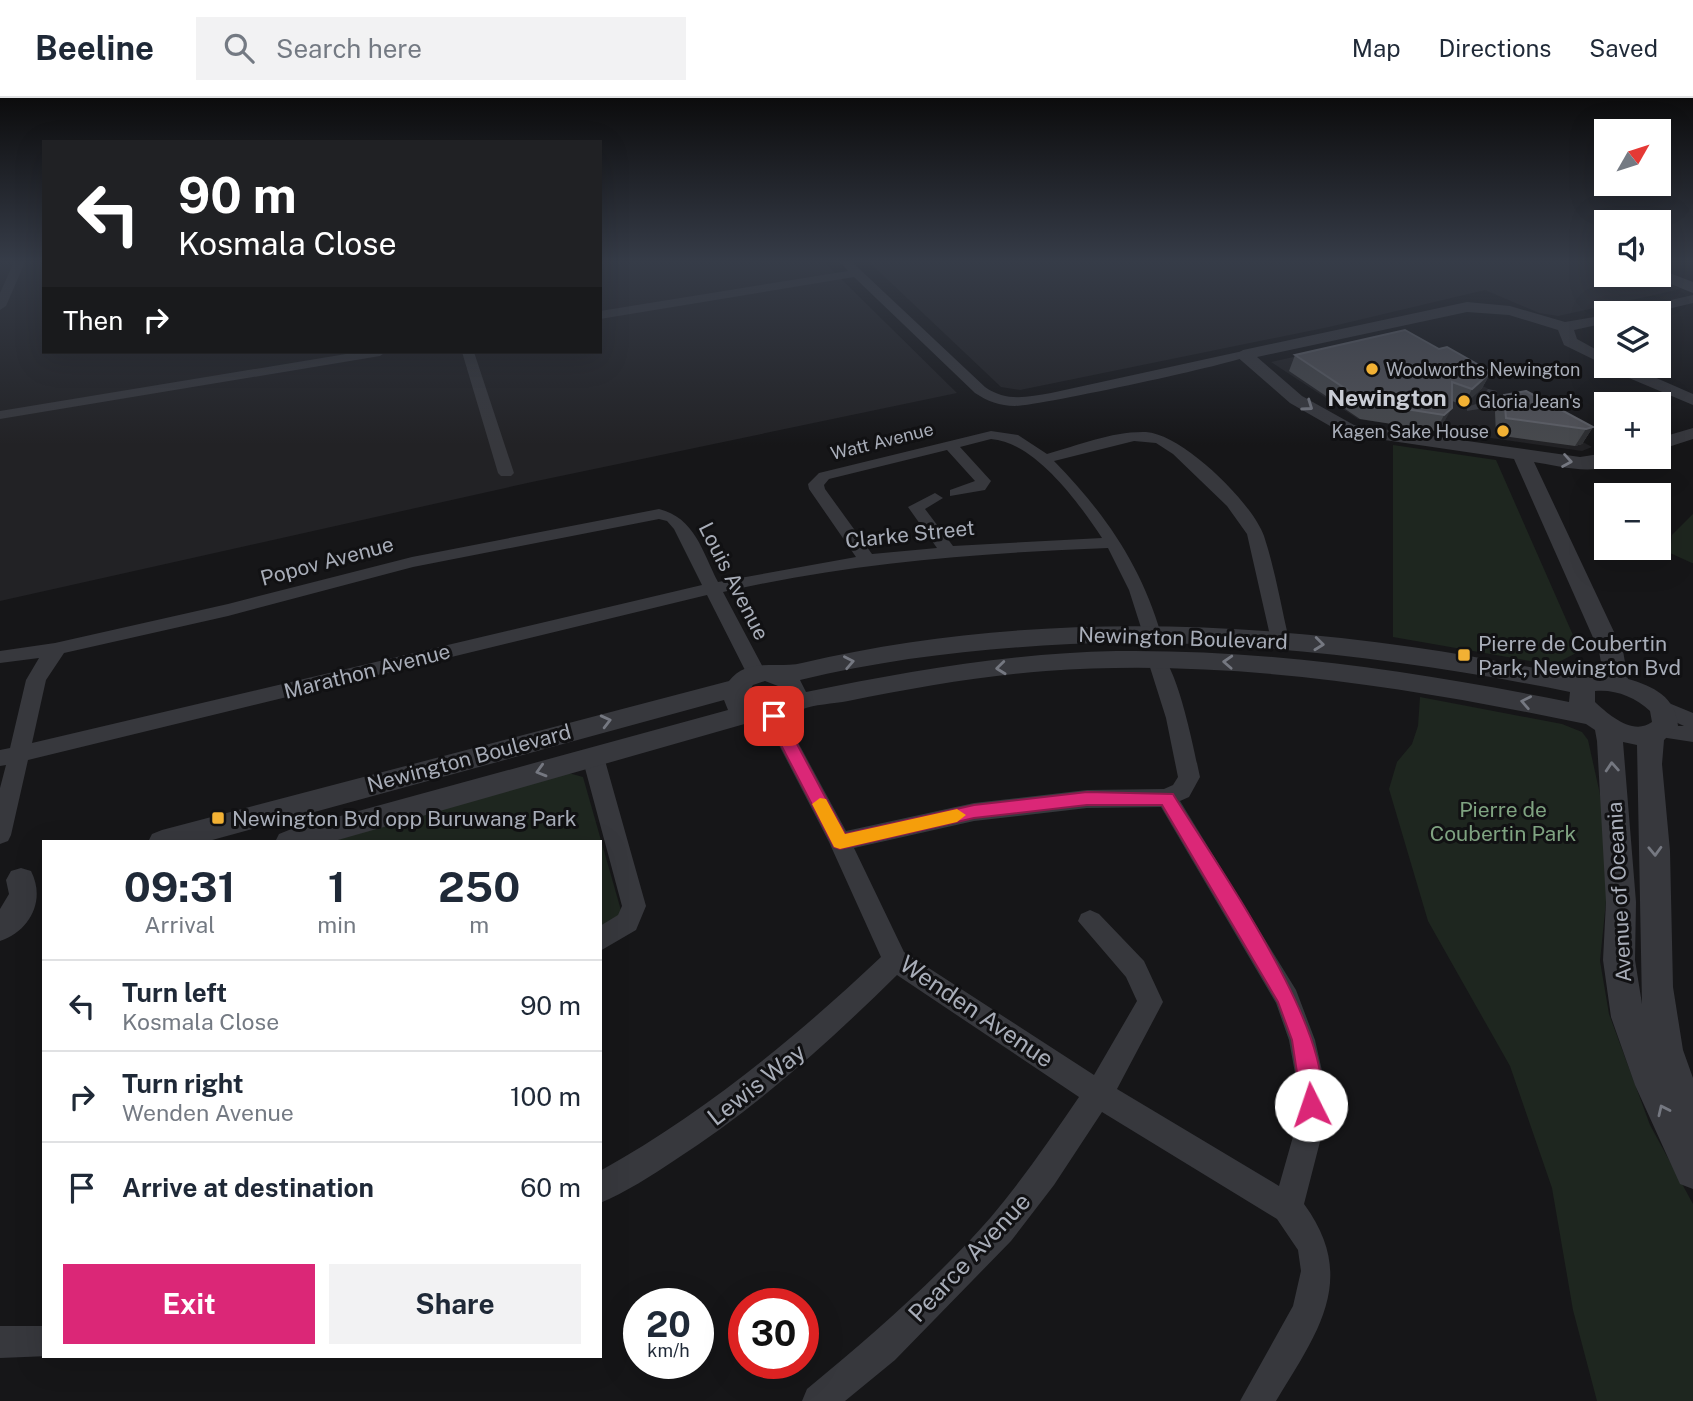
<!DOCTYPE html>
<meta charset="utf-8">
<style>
body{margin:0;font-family:"Public Sans",sans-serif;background:#f2f2f3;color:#1f2937;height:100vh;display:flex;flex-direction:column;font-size:26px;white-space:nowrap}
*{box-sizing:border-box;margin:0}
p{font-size:23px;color:#747a83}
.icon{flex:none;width:38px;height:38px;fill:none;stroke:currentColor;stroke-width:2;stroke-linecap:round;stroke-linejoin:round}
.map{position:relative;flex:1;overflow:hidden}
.panel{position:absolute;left:42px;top:742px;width:560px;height:518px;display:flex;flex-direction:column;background:#fff;border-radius:0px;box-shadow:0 7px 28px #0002}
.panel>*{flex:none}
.banner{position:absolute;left:42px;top:42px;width:560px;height:214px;border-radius:0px;box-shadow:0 7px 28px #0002;background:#202124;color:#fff;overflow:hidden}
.needle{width:46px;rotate:51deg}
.fabs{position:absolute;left:1594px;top:21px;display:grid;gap:14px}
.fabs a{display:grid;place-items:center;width:77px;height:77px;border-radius:0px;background:#fff;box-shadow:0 7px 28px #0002;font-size:35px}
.speed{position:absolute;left:623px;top:1190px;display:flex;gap:14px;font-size:35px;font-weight:700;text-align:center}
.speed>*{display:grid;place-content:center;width:91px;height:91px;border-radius:50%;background:#fff;box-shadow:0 7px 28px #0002;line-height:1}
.speed small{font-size:18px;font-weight:400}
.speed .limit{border:10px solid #d22;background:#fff;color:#111}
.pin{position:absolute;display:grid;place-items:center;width:60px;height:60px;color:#fff;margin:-30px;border-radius:14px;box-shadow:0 4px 10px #0006}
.me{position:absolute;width:77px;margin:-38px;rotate:356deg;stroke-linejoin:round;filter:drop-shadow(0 0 5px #0008)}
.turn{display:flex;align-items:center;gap:24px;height:147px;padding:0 21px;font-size:32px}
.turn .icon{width:91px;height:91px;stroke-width:2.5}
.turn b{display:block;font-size:49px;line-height:60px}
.then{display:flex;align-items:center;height:66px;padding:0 21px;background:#0003;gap:14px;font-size:26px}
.eta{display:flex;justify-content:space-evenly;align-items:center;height:119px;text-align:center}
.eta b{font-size:42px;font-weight:700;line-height:49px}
.primary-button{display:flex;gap:14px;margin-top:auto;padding:14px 21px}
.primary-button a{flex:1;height:80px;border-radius:0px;background:#db2777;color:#fff;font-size:28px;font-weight:700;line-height:80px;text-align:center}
.primary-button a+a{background:#f2f2f3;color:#1f2937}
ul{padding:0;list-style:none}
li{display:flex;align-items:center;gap:21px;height:91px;padding:0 21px;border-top:2px solid #e0e1e3}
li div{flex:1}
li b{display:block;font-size:26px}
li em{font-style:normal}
header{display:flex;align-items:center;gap:42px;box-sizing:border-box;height:98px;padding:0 35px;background:#fff;border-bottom:2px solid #e0e1e3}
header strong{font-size:33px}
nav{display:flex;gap:38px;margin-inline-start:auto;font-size:24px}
.search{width:490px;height:63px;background:#f2f2f3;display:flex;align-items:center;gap:18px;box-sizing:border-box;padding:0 24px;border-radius:0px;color:#747a83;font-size:26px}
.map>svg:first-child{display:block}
.built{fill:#222225}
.green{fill:#1e261f}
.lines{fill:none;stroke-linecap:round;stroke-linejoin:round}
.pedestrian{fill:#37383d;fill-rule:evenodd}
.minor{fill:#37383d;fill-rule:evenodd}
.tertiary{fill:#37383d;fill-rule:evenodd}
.secondary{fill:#45474d;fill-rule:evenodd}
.wall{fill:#47494d}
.shaded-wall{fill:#2f3033}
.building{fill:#525359;stroke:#5f6168;stroke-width:2}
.oneway{stroke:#757881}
.route{fill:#db2777;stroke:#8e194d;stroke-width:2}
.slow{fill:#f59e0b}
.poi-dot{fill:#f2b134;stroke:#111113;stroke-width:2.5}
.labels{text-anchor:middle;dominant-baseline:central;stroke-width:6;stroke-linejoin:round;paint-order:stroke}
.far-poi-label{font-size:18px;fill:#a8adb8;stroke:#111113;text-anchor:start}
.far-street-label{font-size:18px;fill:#a8adb8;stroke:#111113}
.street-label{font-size:21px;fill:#a8adb8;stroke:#111113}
.poi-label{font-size:21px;fill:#a8adb8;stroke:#111113;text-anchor:start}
.park-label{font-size:21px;fill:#7fa381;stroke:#111113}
.far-district-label{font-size:23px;font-weight:bold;fill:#c9ccd4;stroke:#111113}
.near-street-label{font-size:24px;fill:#a8adb8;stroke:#111113}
</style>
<header>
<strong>Beeline</strong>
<div class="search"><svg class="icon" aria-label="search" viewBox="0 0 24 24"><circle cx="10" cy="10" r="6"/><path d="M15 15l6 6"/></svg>Search here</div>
<nav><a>Map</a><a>Directions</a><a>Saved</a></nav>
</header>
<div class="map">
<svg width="1693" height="1303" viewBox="0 0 1693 1303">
<rect width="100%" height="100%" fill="#161618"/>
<!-- built -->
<path class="built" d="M 0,164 L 44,164 L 44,254 L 600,254 L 600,164 L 824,164 L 957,295 L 532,384 L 0,503 Z
M 869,164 L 1606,164 L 1606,177 L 1647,177 L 1681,191 L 1558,218 L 1539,215 L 1485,192 L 1329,229 L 1020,292 L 1001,289 Z
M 1392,237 L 1592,349 L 1582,353 L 1358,321 L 1271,264 Z"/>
<!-- green -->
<path class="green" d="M 1393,347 L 1496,362 L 1580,553 L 1553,567 L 1393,539 Z
M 1693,416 L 1693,465 L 1692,465 L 1670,455 L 1672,437 Z
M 1420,599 L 1562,626 L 1582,634 L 1588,642 L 1609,737 L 1609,773 L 1600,863 L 1609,916 L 1650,1027 L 1693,1106 L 1693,1303 L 1597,1303 L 1573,1212 L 1552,1090 L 1510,968 L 1428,823 L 1389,691 L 1397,664 L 1412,646 L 1418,628 Z
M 565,674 L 583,679 L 622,816 L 600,829 L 600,744 L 330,744 Z"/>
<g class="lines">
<!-- pedestrian -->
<path class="pedestrian" d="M 1488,291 L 1497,293 L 1484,310 L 1467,313 L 1467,309 L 1476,306 Z"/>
<!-- minor -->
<path class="minor" d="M 14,164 L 25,164 L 6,208 L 0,212 L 0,195 Z
M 840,164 L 852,164 L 985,289 C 1006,304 1027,299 1051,295 L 1243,253 L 1250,257 C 1239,265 1037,308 1015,308 C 1000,308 987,303 975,295 L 854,179 L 600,221 L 600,213 L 848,173 Z
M 358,254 L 386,254 L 380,258 L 0,321 L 0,313 Z
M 462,254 L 474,254 L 514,375 L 511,378 L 501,378 L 498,375 Z
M 991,333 L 1018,337 L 1047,356 C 1079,347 1113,333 1146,334 C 1182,336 1252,404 1264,438 C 1275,471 1281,508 1289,542 L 1287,546 L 1280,548 L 1271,542 L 1247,436 L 1227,408 L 1173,356 L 1156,345 L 1134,343 L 1054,363 C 1104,414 1141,467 1161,536 L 1159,540 L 1145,540 L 1143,536 L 1129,492 L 1108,450 C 978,455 850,465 723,494 L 766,575 L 763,580 L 749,580 L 707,497 L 28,662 L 11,737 L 8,743 L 0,746 L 0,690 L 6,667 L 0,668 L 0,652 L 10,650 L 26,582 L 39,560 L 0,565 L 0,553 L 55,545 L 228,506 L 412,459 L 659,411 C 695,420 702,453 718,484 L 856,459 L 809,391 L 808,386 L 819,375 ZM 991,341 C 1035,344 1079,405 1102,440 L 953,448 L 925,411 L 943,400 L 935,395 L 908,409 L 937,450 L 872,456 L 825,391 L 824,387 L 829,381 L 947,352 L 975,383 L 950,392 L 950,398 L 985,392 L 991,383 L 960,349 ZM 659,421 L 667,423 L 674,431 L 702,487 L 32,645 L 46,582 L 64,555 L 228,518 L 413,469 Z
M 1158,556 C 1177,562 1195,657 1200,679 L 1189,699 L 1180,703 L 1296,892 L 1315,942 L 1325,986 L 1324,1028 L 1304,1106 C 1359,1181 1317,1235 1276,1303 L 1240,1303 L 1293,1208 L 1301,1173 L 1298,1152 L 1277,1121 L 1102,1014 L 1054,1087 L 1011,1143 L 895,1262 L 845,1303 L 802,1303 L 807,1291 C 871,1238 936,1182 991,1119 C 1023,1081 1051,1040 1079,999 L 897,877 C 828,945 756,1010 675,1062 C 651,1078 626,1094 600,1105 L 600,1073 C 704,1015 794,941 881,859 L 829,744 L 764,618 L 767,613 L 781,613 L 846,733 L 974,705 L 1087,692 L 1164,691 L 1173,687 L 1178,679 L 1166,620 L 1148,563 ZM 1161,709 L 1276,905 L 1289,942 L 1297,986 L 1296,1028 L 1279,1088 L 1117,991 L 1163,904 L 1144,863 L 1099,816 L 1090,812 L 1081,816 L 1078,823 L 1126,879 L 1137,903 L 1094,977 L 904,854 L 854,750 L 974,723 L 1087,710 Z
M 1659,601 L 1693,615 L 1693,644 L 1654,638 L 1651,633 L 1654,628 L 1684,628 L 1652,613 L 1649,608 Z
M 593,651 L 600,653 L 604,659 L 646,808 L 636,832 L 600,853 L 600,828 L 618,817 L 622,808 L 582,659 L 586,653 Z
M 0,1228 L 44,1228 L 44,1258 L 49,1258 L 0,1260 Z"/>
<!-- tertiary -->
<path class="tertiary" d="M 1693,197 L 1693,205 L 1651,215 L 1624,215 L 1627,212 Z
M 1467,204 L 1510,208 L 1565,224 L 1606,217 L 1606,225 L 1574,232 L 1577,241 L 1606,257 L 1607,268 L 1564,247 L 1558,232 L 1509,217 L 1467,214 L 1257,259 L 1302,298 L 1354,327 L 1580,359 L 1606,355 L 1606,359 L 1622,359 C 1604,381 1559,368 1534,364 L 1623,553 L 1628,581 C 1653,588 1676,599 1678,628 L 1664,642 L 1662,666 L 1670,753 L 1673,889 L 1683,952 L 1693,980 L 1693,1091 L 1680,1086 L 1635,987 L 1611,919 L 1603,862 L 1606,804 L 1597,643 L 1595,632 L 1586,626 C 1408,589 1229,560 1046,573 C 979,578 913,590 848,603 C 834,606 813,606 801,612 C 783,623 770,632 748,625 L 331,744 L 275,744 L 279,736 L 289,732 L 728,612 L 724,602 L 205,744 L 148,744 L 152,736 L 162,732 L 729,583 C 747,559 778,571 802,565 C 1001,518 1211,520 1412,549 C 1470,557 1526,569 1584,579 L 1603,576 L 1599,553 L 1514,361 L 1344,336 L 1290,305 L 1235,257 L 1243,252 ZM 1125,544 C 1276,546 1422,564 1570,594 L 1569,604 C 1419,574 1269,551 1116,553 C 1011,555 908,573 806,594 L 800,582 C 907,556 1016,547 1125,544 ZM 765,583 L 778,588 L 782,600 L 773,608 L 758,610 L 749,604 L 747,596 L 753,587 ZM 1595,593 C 1615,591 1635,599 1650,613 L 1652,624 C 1633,638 1609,617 1595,604 ZM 1623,644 L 1637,647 L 1642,906 L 1635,862 L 1636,804 Z
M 1608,268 L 1629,268 L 1693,296 L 1693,307 L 1610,272 Z
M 1693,330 L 1693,341 L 1659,352 L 1659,340 Z
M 21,770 L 31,773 C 46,802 30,833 0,843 L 0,811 L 9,796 L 6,782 L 11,773 Z"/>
<!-- secondary -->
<path class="secondary" d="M 1659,171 L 1693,184 L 1693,195 L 1653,179 L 1651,177 L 1659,177 Z"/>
</g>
<!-- wall -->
<path class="wall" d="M 1439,251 L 1491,274 L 1482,290 L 1464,307 L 1452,303 L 1443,326 L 1436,333 L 1360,321 L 1289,273 L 1295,257 Z
M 1504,297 L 1593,329 L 1582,346 L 1575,348 L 1496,337 L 1495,314 Z"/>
<!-- shaded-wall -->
<path class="shaded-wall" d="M 1491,274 L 1482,290 L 1464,307 L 1472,291 Z
M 1452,310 L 1443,326 L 1436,333 L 1444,317 Z
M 1593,329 L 1582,346 L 1575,348 L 1586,331 Z"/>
<!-- building -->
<path class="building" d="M 1405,232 L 1439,251 L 1447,249 L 1491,274 L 1472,291 L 1452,284 L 1452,310 L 1444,317 L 1367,305 L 1295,257 Z
M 1526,293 L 1593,329 L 1586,331 L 1506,320 L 1504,297 Z"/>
<!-- one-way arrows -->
<defs><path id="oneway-chevron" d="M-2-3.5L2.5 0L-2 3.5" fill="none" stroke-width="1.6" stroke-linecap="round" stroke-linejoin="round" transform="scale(1.75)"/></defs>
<g class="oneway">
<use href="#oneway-chevron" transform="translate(1308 308) rotate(35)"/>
<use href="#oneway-chevron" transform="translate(1567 363) rotate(9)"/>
<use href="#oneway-chevron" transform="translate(1319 546) rotate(6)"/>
<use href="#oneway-chevron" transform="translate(849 564) rotate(-11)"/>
<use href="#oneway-chevron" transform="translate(1228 564) rotate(-177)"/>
<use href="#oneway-chevron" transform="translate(1001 570) rotate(174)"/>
<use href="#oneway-chevron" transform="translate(1526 604) rotate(-169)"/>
<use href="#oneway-chevron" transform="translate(606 623) rotate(-14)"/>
<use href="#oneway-chevron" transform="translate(1612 669) rotate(-94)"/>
<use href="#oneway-chevron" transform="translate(541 673) rotate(164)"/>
<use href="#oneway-chevron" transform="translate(1655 753) rotate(88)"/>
<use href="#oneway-chevron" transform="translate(1663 1012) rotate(-115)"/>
</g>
<!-- sky -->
<linearGradient id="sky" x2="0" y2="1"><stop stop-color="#0c0c0d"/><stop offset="0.47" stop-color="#363c48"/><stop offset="1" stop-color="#363c48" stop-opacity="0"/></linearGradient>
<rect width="1693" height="347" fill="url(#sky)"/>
<!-- route -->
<path class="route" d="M 774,612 L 782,618 L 845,736 L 974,707 L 1087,694 L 1173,696 C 1210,757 1346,947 1318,1014 L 1311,1017 L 1303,1014 L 1292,942 L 1278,904 L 1162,707 L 1087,707 L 974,720 L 840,751 L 834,749 L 766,618 Z"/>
<!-- slow -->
<path class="slow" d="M 820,700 L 826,701 L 845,736 L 957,711 L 966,717 L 957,724 L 840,751 L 834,749 L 812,706 Z"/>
<!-- markers -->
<g class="poi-dot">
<circle cx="1372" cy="271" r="7"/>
<circle cx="1464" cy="303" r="7"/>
<circle cx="1503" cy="333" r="7"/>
<rect x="1457" y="550" width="14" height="14" rx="3.5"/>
<rect x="211" y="713" width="14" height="14" rx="3.5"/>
</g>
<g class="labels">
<!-- far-poi labels -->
<g class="far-poi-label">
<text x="1386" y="271">Woolworths Newington</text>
<text x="1478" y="303">Gloria Jean's</text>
<text x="1489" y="333" text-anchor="end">Kagen Sake House</text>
</g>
<!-- far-street labels -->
<g class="far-street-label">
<text transform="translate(882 343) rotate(-14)">Watt Avenue</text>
</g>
<!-- street labels -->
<g class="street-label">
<text transform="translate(910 436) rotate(-6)">Clarke Street</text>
<text transform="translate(327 463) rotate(-15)">Popov Avenue</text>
<text transform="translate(734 483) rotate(63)">Louis Avenue</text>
<text transform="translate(1183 540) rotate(2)">Newington Boulevard</text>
<text transform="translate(367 573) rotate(-14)">Marathon Avenue</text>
<text transform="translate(469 660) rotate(-15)">Newington Boulevard</text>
<text transform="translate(1619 794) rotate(-93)">Avenue of Oceania</text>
</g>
<!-- poi labels -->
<g class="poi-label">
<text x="1478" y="545">Pierre de Coubertin<tspan x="1478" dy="24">Park, Newington Bvd</tspan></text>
<text x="232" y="720">Newington Bvd opp Buruwang Park</text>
</g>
<!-- park labels -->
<g class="park-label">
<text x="1503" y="711">Pierre de<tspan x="1503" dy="24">Coubertin Park</tspan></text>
</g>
<!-- far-district labels -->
<g class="far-district-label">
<text x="1387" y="299">Newington</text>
</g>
<!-- near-street labels -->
<g class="near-street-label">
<text transform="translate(977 913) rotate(34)">Wenden Avenue</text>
<text transform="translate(756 986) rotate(-38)">Lewis Way</text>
<text transform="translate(969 1159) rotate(-47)">Pearce Avenue</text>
</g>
</g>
</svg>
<div class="fabs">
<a><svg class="needle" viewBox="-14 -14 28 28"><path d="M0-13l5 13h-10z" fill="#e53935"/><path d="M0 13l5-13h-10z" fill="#747a83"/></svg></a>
<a><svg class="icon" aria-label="sound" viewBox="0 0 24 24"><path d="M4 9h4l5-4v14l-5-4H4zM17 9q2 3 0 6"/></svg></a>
<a><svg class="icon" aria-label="layers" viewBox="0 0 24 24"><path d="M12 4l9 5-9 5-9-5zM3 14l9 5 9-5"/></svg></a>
<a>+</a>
<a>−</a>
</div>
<div class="speed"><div>20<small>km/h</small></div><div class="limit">30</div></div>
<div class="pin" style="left:774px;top:618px;background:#d93025"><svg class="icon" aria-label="arrive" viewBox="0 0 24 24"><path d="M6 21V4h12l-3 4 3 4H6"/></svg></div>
<svg class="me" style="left:1311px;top:1007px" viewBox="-20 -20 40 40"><circle r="19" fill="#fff"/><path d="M0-13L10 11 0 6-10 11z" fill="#db2777"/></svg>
<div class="banner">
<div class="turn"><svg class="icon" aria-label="left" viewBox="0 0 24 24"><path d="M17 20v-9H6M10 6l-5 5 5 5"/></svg><div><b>90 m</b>Kosmala Close</div></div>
<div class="then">Then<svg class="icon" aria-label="right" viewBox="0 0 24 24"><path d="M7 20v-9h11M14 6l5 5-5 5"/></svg></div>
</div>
<section class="panel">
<div class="eta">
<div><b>09:31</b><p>Arrival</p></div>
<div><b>1</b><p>min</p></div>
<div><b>250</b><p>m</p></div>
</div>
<ul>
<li><svg class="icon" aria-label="left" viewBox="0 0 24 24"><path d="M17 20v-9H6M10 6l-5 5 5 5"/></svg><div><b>Turn left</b><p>Kosmala Close</p></div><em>90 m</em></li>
<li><svg class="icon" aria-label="right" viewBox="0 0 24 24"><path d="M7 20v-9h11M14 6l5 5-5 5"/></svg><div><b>Turn right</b><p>Wenden Avenue</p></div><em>100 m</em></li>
<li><svg class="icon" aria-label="arrive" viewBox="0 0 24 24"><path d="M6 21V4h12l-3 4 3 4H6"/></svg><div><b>Arrive at destination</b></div><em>60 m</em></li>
</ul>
<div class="primary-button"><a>Exit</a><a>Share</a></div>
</section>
</div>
